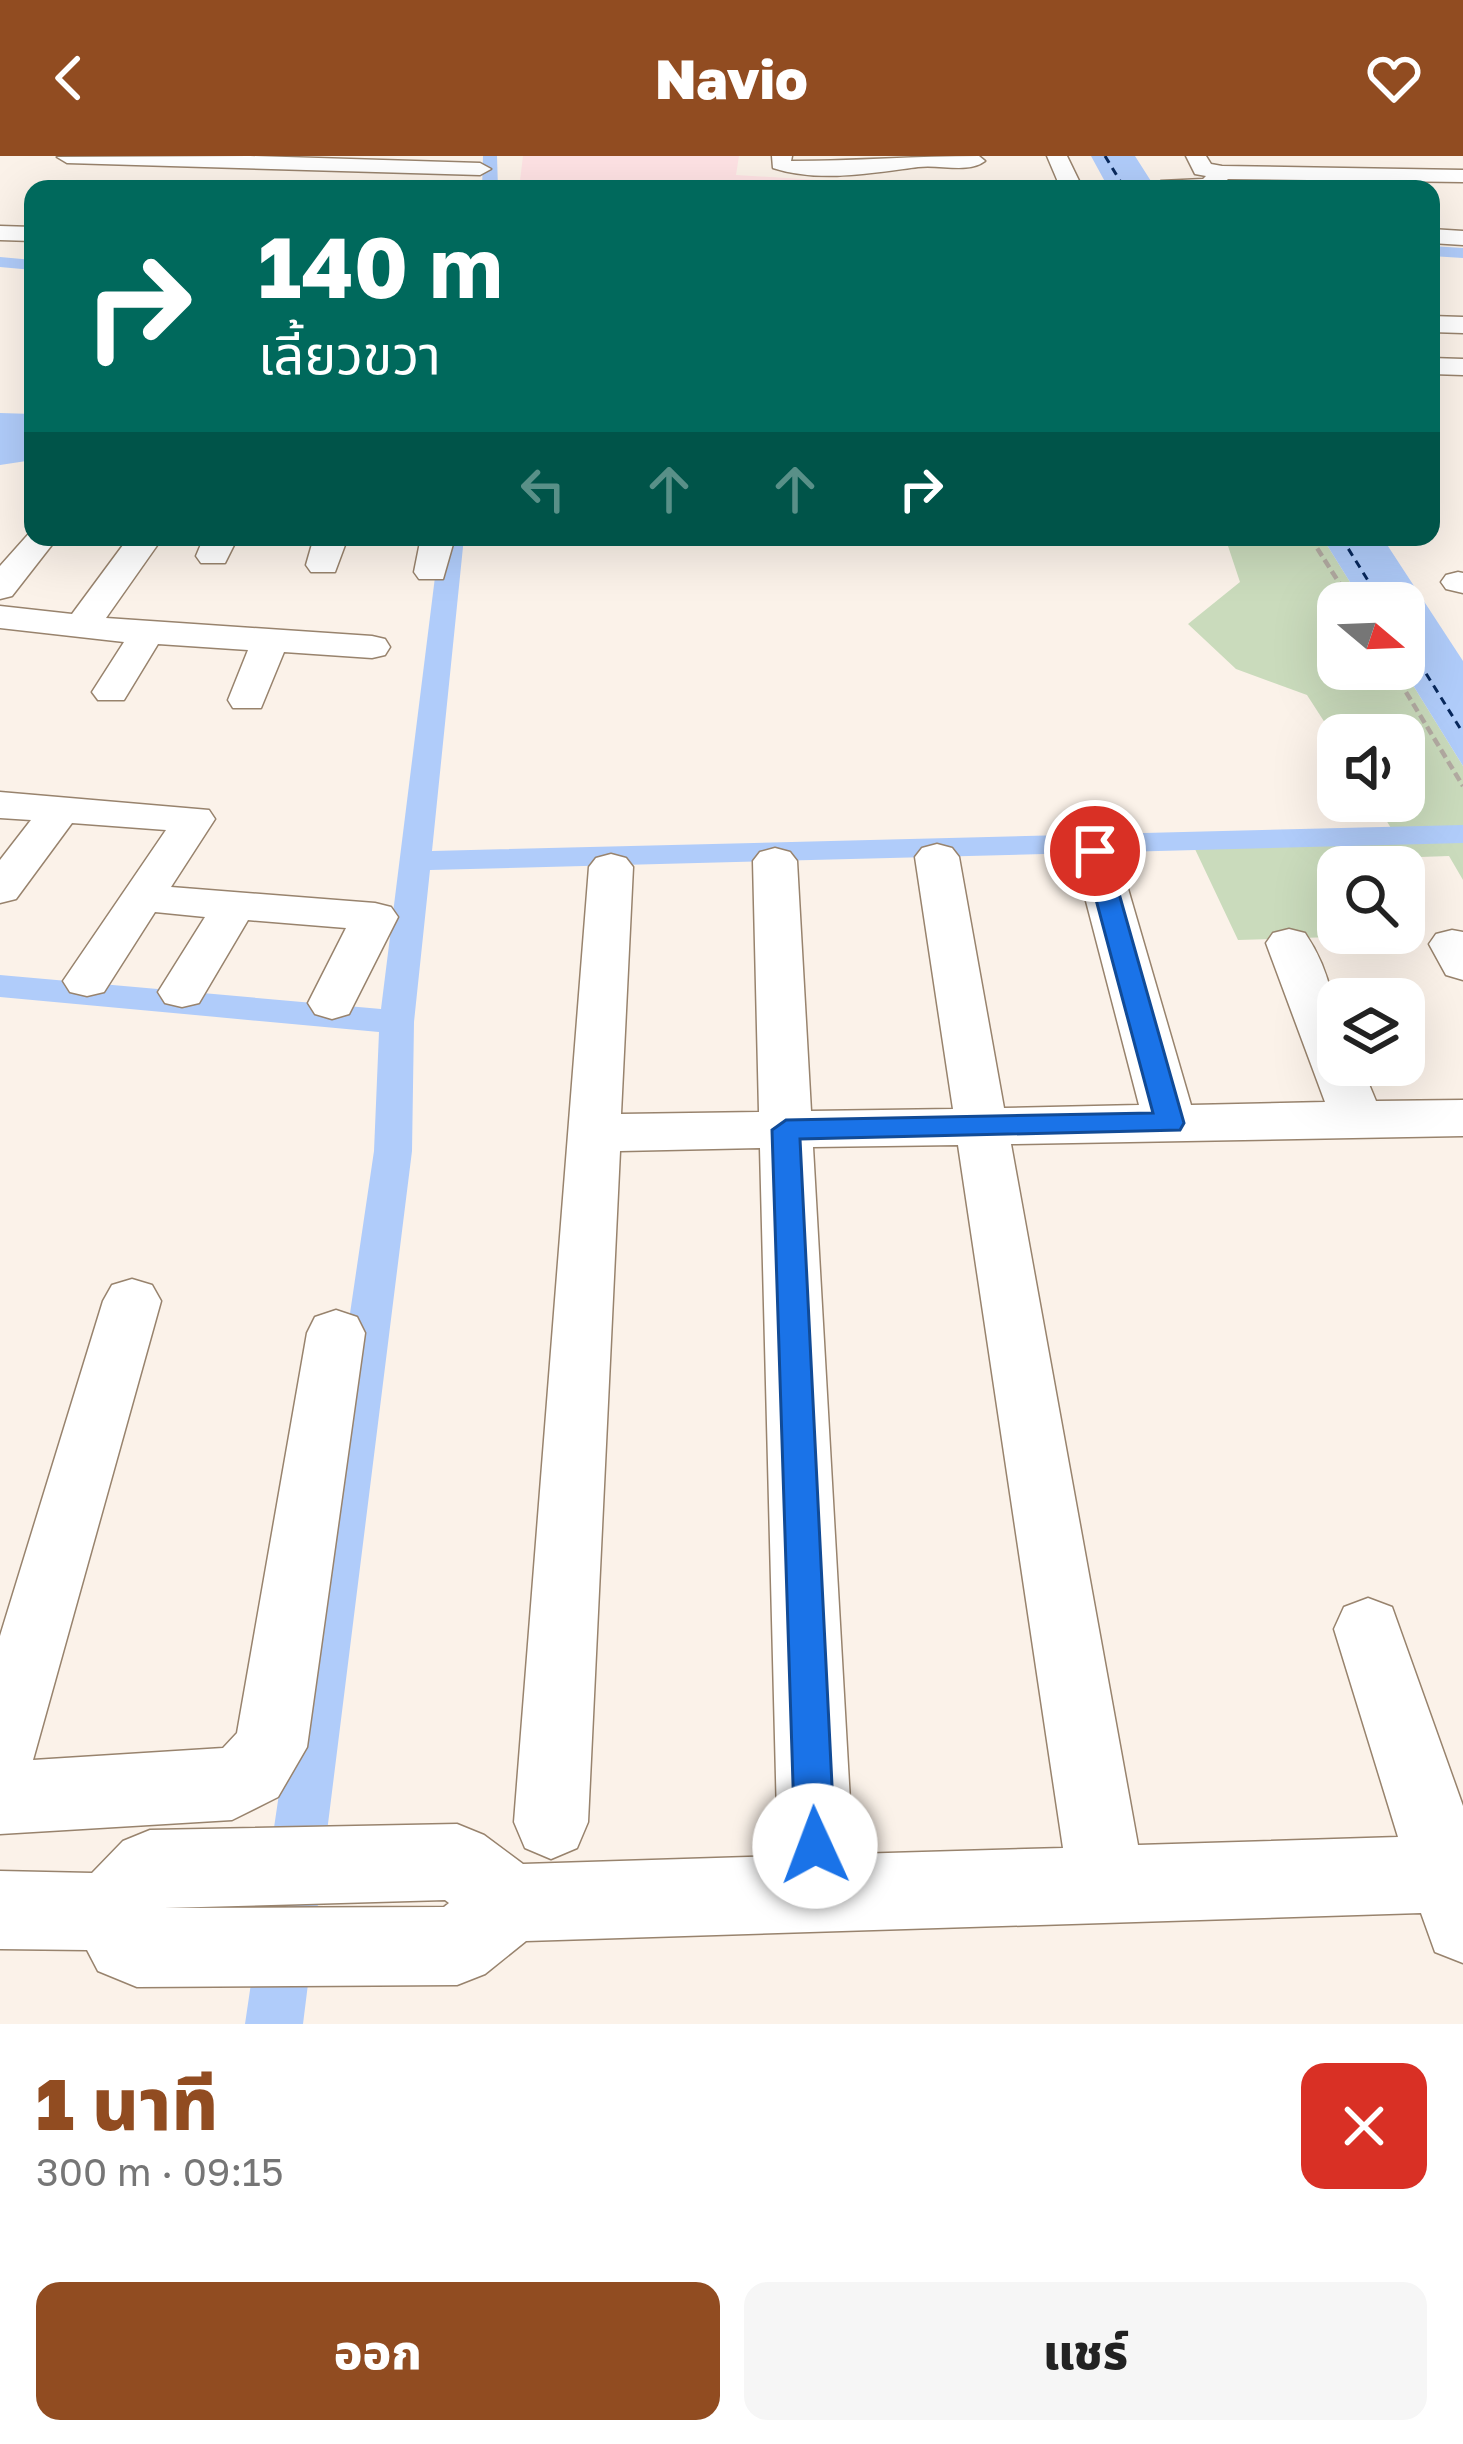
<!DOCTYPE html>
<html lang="th">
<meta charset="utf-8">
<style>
body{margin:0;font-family:"Golos Text","Noto Sans Thai",sans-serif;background:#f6f6f6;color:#222;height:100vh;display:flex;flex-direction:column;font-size:45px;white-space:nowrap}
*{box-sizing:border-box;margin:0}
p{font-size:39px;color:#767676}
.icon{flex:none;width:66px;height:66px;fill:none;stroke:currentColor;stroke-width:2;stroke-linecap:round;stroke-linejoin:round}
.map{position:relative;height:1868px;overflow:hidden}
.details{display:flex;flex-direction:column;background:#fff;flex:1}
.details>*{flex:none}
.guide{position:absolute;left:24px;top:24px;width:1416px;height:366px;border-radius:24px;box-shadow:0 12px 48px #0002;background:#00695c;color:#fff;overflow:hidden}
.needle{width:78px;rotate:109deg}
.fabs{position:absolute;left:1317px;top:426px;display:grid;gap:24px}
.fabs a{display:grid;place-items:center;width:108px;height:108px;border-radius:24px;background:#fff;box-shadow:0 12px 48px #0002;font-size:60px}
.pin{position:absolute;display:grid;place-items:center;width:102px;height:102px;color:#fff;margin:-51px;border:6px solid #fff;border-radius:50%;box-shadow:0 3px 12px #0007}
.me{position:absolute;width:132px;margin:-66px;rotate:358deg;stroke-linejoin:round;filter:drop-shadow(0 0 9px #0008)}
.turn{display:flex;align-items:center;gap:42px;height:252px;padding:0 36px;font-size:54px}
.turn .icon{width:156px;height:156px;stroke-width:2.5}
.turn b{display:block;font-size:84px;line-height:102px}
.lanes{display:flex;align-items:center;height:114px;padding:0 36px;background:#0003;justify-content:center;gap:60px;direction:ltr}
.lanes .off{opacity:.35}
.round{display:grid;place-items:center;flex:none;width:126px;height:126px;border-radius:24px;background:#f6f6f6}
.headline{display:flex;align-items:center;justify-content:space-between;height:204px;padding:0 36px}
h1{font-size:72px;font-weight:800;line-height:90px;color:#914c21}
.primary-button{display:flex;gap:24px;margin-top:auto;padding:24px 36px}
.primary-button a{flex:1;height:138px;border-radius:24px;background:#914c21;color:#fff;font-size:48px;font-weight:800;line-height:138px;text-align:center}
.primary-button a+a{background:#f6f6f6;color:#222}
header{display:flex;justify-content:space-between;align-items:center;height:156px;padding:0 36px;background:#914c21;color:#fff;font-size:54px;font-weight:800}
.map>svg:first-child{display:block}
.education{fill:#fee2e4}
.green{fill:#cadbbc}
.water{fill:#b0ccfa}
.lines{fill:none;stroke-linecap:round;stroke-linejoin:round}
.canal{fill:#b0ccfa;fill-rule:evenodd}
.ferry{stroke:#09295d;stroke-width:3;stroke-dasharray:8 6;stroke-linecap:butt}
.minor-casing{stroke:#98836d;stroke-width:3}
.path-far1{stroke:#b3aba2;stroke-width:3;stroke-dasharray:6 3;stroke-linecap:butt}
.path{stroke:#b3aba2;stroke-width:4.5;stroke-dasharray:9 4.5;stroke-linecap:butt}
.minor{fill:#fff;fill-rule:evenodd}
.route{fill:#1a73e8;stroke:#114b97;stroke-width:3}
</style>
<header><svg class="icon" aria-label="back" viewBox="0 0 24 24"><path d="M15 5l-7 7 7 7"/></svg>Navio<svg class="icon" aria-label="heart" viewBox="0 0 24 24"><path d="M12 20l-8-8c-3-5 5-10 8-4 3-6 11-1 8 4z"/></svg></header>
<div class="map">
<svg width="1463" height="1868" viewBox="0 0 1463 1868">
<rect width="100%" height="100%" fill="#fbf2e9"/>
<!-- education -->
<path class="education" d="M 523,0 L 739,0 L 736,19 L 817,24 L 812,33 L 519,33 Z"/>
<!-- green -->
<path class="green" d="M 1225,381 L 1322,381 L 1363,447 L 1338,447 L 1338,513 L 1403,513 L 1463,610 L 1463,724 L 1449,700 L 1362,703 L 1364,711 L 1338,711 L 1338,777 L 1394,779 L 1238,784 L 1194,691 L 1399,686 L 1375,645 L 1404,645 L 1404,579 L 1338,579 L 1338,587 L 1307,539 L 1236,513 L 1188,468 L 1240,426 Z"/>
<!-- water -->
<path class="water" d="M 1091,0 L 1135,0 L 1156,33 L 1109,33 Z
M 0,257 L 33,258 L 33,304 L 0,309 Z
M 1322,381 L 1382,381 L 1463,505 L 1463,610 L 1403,513 L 1404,447 L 1363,447 Z"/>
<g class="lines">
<!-- canal -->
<path class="canal" d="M 483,0 L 497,0 L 498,33 L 482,33 Z
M 1431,90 L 1463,92 L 1463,102 L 1431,100 Z
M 0,101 L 33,104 L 33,114 L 0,111 Z
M 440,381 L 464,381 L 432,695 L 1463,669 L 1463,687 L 430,714 L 414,866 L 412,995 L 303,1868 L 245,1868 L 374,995 L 379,876 L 0,841 L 0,819 L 381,853 Z"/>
<!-- ferry -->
<path class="ferry" d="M 1105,0 L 1125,33
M 1341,381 L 1382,447
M 1404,482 L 1463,577"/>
<!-- minor casing -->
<g class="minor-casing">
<path id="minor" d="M 250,0 L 480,7 L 491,13 L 480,19 L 67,7 L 57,1 Z
M 772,0 L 792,0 L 791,5 C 855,5 916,0 979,0 L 985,5 C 968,18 940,8 918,11 C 872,17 819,27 773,12 Z
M 1047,0 L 1067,0 L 1083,33 L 1061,33 Z
M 1186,0 L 1206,0 L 1211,8 L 1222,10 L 1463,14 L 1463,26 L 1228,23 L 1217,33 L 1151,33 L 1161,25 L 1203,23 L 1206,20 L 1195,18 Z
M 0,70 L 33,71 L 33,85 L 0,84 Z
M 1431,73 L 1463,75 L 1463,89 L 1431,87 Z
M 1431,160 L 1463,161 L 1463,177 L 1431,176 Z
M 1431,202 L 1463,203 L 1463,219 L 1431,218 Z
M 33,373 L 33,381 L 58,381 L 12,440 L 0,443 L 0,410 Z
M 129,381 L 163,381 L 106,462 L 372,480 L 385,483 L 390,491 L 385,499 L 372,502 L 284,496 L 261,552 L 233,552 L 228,544 L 248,494 L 158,488 L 124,544 L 98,544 L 92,536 L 124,486 L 0,472 L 0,450 L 72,458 Z
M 204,381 L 238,381 L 225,407 L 201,407 L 196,400 Z
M 314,381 L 348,381 L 335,416 L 311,416 L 306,409 Z
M 421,381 L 455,381 L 443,423 L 419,423 L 414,416 Z
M 1458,416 L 1463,417 L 1463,437 L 1446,433 L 1441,426 L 1446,419 Z
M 0,636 L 209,654 L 215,663 L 171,731 L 375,747 L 391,751 L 398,761 L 349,858 L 332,863 L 315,858 L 308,847 L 346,772 L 248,764 L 199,847 L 182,851 L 165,847 L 158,836 L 205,761 L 155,756 L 104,836 L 87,840 L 70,836 L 63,825 L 166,674 L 72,667 L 16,743 L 0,747 L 0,704 L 31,664 L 0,662 Z
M 1095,682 L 1110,686 L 1117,695 L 1191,949 L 1325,946 L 1266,787 L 1273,777 L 1289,773 L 1305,777 C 1333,818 1338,861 1338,909 L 1361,909 L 1376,945 L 1463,944 L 1463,980 L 1011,988 L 1138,1689 L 1398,1681 L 1334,1473 L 1344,1451 L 1368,1442 L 1392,1451 L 1463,1650 L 1463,1807 L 1435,1796 L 1421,1757 L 526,1785 L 485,1818 L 457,1829 L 137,1831 L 98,1815 L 87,1794 L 0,1793 L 0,1715 L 92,1717 L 123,1685 L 150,1674 L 457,1668 L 484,1679 L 523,1708 L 778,1700 L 760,992 L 620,995 L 588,1666 L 577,1692 L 551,1703 L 525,1692 L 514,1666 L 589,711 L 596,702 L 611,698 L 626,702 L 633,711 L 621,958 L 759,956 L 753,705 L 760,696 L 775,692 L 790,696 L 797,705 L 811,955 L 953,953 L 915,701 L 922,692 L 937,688 L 952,692 L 959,701 L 1004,952 L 1139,949 L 1073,695 L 1080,686 ZM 958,989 L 1063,1692 L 853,1698 L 813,991 ZM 445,1744 L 449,1747 L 444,1751 L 164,1752 Z
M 1452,774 L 1463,776 L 1463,824 L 1446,819 L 1429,788 L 1436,778 Z
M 132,1123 L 152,1129 L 161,1145 L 33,1604 L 223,1592 L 237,1577 L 307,1177 L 315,1161 L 336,1154 L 357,1161 L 365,1177 L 307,1591 L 278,1641 L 232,1664 L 0,1678 L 0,1480 L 103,1145 L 112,1129 Z"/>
</g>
<!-- path-far1 -->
<path class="path-far1" d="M 1102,32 L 1134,32"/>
<!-- path -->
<path class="path" d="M 1310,381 L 1352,447
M 1392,513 L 1463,630"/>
<!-- minor -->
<use href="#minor" class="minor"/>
</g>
<!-- route -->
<path class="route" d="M 1095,688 L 1107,695 L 1184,967 L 1180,974 L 800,983 L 835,1690 L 829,1704 L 815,1710 L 801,1704 L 795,1690 L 772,974 L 786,964 L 1153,957 L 1083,695 Z"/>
</svg>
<div class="fabs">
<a><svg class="needle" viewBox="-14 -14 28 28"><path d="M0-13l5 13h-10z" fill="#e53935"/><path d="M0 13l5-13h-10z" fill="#767676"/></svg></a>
<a><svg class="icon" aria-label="sound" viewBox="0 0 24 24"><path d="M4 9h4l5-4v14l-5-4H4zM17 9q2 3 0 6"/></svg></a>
<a><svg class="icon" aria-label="search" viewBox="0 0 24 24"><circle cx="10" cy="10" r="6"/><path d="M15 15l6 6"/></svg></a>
<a><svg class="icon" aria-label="layers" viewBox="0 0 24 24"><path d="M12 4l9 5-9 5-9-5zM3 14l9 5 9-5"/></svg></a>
</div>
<div class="pin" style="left:1095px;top:695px;background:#d93025"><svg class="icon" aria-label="arrive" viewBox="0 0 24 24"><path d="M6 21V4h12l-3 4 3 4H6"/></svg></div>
<svg class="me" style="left:815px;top:1690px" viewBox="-20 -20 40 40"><circle r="19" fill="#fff"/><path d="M0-13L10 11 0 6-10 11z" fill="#1a73e8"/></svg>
<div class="guide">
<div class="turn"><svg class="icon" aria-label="right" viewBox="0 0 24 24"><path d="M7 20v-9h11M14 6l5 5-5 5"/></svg><div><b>140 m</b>เลี้ยวขวา</div></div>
<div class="lanes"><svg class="icon off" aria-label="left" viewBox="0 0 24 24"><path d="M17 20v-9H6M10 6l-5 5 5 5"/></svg><svg class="icon off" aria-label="ahead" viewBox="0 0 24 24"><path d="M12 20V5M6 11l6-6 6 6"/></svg><svg class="icon off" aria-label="ahead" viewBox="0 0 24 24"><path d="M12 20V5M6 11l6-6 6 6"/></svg><svg class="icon" aria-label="right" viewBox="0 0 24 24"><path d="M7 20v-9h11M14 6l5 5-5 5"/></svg></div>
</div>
</div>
<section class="details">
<div class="headline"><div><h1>1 นาที</h1><p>300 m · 09:15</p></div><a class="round" style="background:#d93025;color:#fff"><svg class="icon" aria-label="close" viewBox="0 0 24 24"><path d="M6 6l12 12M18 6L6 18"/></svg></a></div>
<div class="primary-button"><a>ออก</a><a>แชร์</a></div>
</section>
